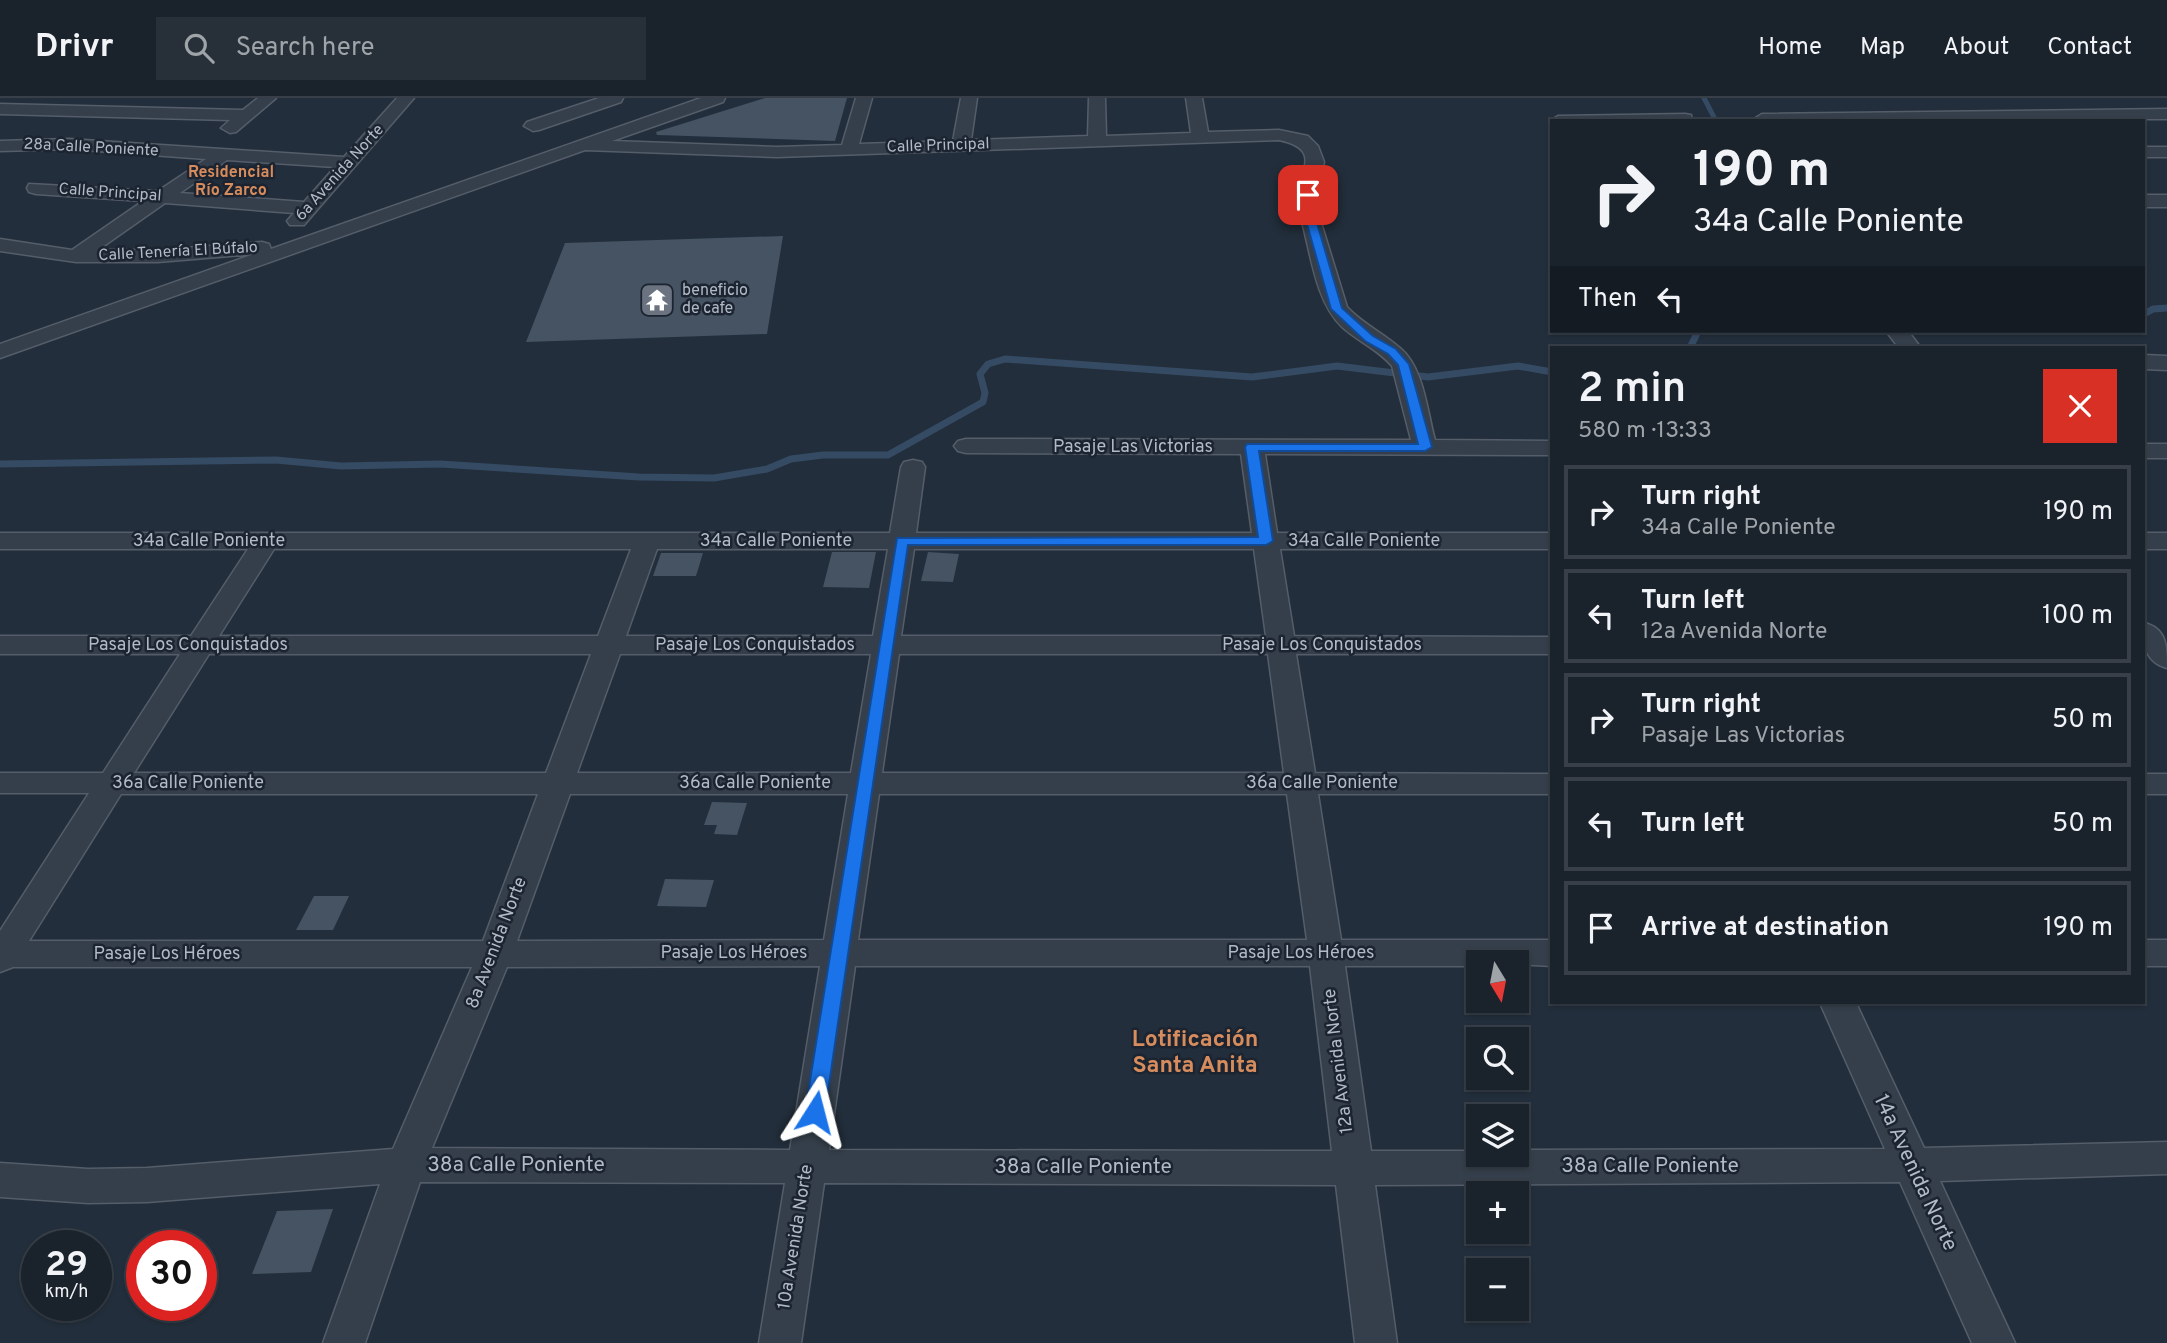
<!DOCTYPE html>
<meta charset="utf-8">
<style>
body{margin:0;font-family:Overpass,sans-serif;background:#272f38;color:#f1f3f6;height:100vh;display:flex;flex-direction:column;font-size:26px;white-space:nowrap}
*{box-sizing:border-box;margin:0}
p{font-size:23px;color:#9fa4a9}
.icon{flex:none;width:38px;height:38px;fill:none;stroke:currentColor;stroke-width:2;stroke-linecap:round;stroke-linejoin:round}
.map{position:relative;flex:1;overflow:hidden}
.details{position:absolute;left:1550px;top:248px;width:595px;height:658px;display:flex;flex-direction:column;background:#1a222c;border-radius:0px;box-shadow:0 2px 5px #0004,0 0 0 2px #383f48}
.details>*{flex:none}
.hud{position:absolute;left:1550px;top:21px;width:595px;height:214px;border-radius:0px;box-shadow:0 2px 5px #0004,0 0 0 2px #383f48;background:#1a222c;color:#f1f3f6;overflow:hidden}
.needle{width:46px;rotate:170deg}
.buttons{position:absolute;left:1466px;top:852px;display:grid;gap:14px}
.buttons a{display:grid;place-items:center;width:63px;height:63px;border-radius:0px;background:#1a222c;box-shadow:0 2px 5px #0004,0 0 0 2px #383f48;font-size:35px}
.speed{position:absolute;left:21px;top:1132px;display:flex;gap:14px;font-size:35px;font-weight:700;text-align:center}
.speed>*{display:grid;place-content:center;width:91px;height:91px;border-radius:50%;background:#1a222c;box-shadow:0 2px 5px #0004,0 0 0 2px #383f48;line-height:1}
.speed small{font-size:18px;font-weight:400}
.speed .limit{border:10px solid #d22;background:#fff;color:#111}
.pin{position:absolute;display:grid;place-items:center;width:60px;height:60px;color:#fff;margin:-30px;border-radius:14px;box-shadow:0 4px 10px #0006}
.me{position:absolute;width:77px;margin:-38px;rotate:9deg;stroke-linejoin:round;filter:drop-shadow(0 0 5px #0008)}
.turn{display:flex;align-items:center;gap:24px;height:147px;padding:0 28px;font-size:32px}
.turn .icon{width:91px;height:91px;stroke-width:2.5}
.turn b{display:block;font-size:49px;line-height:60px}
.then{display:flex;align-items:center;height:66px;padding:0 28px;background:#0003;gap:14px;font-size:26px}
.round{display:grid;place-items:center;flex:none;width:74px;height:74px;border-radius:0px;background:#272f38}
.overview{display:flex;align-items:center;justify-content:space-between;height:119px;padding:0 28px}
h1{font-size:42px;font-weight:600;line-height:52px}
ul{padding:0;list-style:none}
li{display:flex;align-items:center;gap:21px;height:94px;margin:0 14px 10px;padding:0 14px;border:4px solid #383f48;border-radius:0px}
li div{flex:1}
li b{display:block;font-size:26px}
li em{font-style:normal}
header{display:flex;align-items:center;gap:42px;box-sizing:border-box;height:98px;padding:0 35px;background:#1a222c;border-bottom:2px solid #383f48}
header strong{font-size:33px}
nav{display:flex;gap:38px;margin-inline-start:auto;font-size:24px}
.search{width:490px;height:63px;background:#272f38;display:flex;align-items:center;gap:18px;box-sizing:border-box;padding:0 24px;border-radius:0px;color:#9fa4a9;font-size:26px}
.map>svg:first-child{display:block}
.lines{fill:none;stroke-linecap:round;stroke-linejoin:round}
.stream-far1{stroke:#354a63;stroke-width:5}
.stream{stroke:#354a63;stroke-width:7}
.building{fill:#455362}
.minor-casing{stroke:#545d69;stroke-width:3}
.minor{fill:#353f4b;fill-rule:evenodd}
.route{fill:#1a73e8;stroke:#114b97;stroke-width:2}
.labels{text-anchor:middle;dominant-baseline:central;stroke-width:5;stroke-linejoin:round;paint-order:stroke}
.far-street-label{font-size:16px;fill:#b1bac7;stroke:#1b2430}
.far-neighbourhood-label{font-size:16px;font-weight:bold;fill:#d68c5d;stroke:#1b2430}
.far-poi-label{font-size:16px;fill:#b1bac7;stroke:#1b2430;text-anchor:start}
.street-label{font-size:18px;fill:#b1bac7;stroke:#1b2430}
.near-street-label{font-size:21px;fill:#b1bac7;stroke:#1b2430}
.near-neighbourhood-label{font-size:23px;font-weight:bold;fill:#d68c5d;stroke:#1b2430}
</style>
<header>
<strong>Drivr</strong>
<div class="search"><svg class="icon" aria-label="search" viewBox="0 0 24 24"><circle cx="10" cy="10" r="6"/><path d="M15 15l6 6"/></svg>Search here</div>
<nav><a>Home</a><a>Map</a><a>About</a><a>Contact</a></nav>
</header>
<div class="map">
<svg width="2167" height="1245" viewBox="0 0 2167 1245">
<rect width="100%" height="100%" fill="#222e3b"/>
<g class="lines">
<!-- stream-far1 -->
<path class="stream-far1" d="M 1704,0 L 1716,23
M 2158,211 L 2167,210"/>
<!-- stream -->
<path class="stream" d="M 2144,216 L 2153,211 L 2167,210
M 1690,250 L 1698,233
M 0,366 L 276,362 L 341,368 L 440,366 L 639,379 L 714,380 L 767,371 L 791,361 L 823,357 L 888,357 L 983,304 L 985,295 L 980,276 L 988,266 L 1005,261 L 1252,279 L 1337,268 L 1428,279 L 1518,268 L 1552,274"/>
</g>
<!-- building -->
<path class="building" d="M 765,0 L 847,0 L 835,43 L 657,37 L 656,34 Z
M 783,138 L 767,236 L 526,244 L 565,145 Z
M 832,454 L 876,454 L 869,490 L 823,489 Z
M 928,454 L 959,456 L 953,484 L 921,483 Z
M 661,455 L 703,455 L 696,478 L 653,478 Z
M 712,704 L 747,705 L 737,737 L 714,736 L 717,727 L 704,727 Z
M 665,781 L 714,782 L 706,809 L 657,808 Z
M 314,798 L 349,798 L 333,832 L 296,832 Z
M 333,1111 L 311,1174 L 252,1176 L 277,1113 Z"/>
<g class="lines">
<!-- minor casing -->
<g class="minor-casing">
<path id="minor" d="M 258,0 L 276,0 L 236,34 L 230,35 L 221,30 L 230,22 L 0,16 L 0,6 L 243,12 Z
M 397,0 L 414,0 L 304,127 L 290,127 L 287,123 L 294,115 L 165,105 L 98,152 L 158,152 L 262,144 L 269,146 L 271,151 L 701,0 L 725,0 L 723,4 L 612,43 L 777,49 L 842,47 L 856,0 L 872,0 L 859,46 L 953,43 L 961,0 L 977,0 L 971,42 L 1088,38 L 1089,0 L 1105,0 L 1106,38 L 1191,35 L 1186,0 L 1202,0 L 1208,34 L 1279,32 L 1308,38 L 1318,48 L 1324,64 L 1315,105 L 1347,209 C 1363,226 1383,235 1400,250 C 1424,270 1427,313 1435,342 L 1552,343 L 1552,357 L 1265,356 L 1277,435 L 1552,435 L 1552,451 L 1280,451 L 1294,538 L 1552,539 L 1552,556 L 1296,556 L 1315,675 L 1552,676 L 1552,696 L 1318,696 L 1341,842 L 1552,842 L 1552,868 L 1479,864 L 1479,868 L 1345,868 L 1371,1053 L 1479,1053 L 1479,1057 L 1517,1057 L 1517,1052 L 1885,1051 L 1820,905 L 1856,905 L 1924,1050 L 2167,1044 L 2167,1076 L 1940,1083 L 2015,1245 L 1972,1245 L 1900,1084 L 1375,1087 L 1397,1245 L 1355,1245 L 1336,1087 L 824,1085 L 801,1245 L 759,1245 L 785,1085 L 420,1084 L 365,1245 L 323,1245 L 380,1086 L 147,1104 L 88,1105 L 0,1099 L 0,1065 L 88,1071 L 147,1070 L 393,1051 L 472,869 L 13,869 L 0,874 L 0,833 L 89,695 L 0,695 L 0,675 L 103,675 L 180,556 L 0,556 L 0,538 L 191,538 L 248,451 L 0,451 L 0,435 L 890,435 L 901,369 L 904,364 L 913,362 L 922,364 L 925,369 L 916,435 L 1252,435 L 1241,356 L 966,355 L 958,353 L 954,348 L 958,343 L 966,341 L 1411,342 L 1392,268 C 1378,251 1357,243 1342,229 C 1315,203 1311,155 1301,120 C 1300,115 1297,109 1297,104 C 1297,74 1325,52 1279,42 L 777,59 L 585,52 L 0,260 L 0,246 L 254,156 L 158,164 L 76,164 L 0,153 L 0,141 L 72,152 L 143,103 L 36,96 L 29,94 L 27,90 L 29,86 L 158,93 L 206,61 L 69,51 L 0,53 L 0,43 L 69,41 L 344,59 ZM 227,62 L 335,69 L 304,104 L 180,95 ZM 274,451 L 631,451 L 598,538 L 219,538 ZM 657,451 L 888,451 L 873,538 L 626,538 ZM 914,451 L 1254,451 L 1266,538 L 901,538 ZM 209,556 L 591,556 L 546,675 L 134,675 ZM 620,556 L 871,556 L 851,675 L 577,675 ZM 899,556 L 1268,556 L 1284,675 L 882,675 ZM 121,696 L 538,696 L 483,843 L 29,843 ZM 570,696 L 848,696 L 824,842 L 517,843 ZM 879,696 L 1287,696 L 1307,842 L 858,842 ZM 820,868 L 790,1052 L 432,1050 L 507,869 ZM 855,868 L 1310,868 L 1332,1053 L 829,1052 Z
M 599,0 L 623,0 L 621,4 L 539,32 L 533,33 L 524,28 L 527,24 Z
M 2167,11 L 2167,21 L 1754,21 L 1762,16 Z
M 1685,16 L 1691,17 L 1692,23 L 1552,23 L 1552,27 L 1550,23 L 1558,18 Z
M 2144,49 L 2167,49 L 2167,59 L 2144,59 Z
M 2144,97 L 2167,97 L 2167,109 L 2144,109 Z
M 1886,233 L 1908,233 L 1921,250 L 1899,250 Z
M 2144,257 L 2167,258 L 2167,272 L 2144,271 Z
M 2144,346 L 2167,346 L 2167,360 L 2144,360 Z
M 2144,435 L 2167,435 L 2167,451 L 2144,451 Z
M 2144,525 C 2167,530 2167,549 2167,570 C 2144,564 2143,545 2144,525 Z
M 2144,676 L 2167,676 L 2167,696 L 2144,696 Z
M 2144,842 L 2167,842 L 2167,868 L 2144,868 Z"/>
</g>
<!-- minor -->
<use href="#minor" class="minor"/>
</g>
<!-- route -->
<path class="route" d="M 1305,94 L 1313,97 L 1311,105 L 1342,210 L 1373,238 L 1396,251 L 1409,266 L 1432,349 L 1425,353 L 1259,353 L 1273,443 L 1266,447 L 908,447 L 825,1014 L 822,1020 L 815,1023 L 808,1020 L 805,1014 L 897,440 L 1258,439 L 1245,349 L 1247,346 L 1418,346 L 1398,267 L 1388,256 L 1365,243 L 1331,211 L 1301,105 Z"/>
<!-- icons -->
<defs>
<g id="temple-square" transform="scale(1.75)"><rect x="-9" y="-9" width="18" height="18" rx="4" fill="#6b7280" stroke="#1b2430"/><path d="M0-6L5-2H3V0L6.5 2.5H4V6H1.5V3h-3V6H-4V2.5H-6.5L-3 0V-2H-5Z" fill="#fff"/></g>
</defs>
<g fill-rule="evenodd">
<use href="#temple-square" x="657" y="202"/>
</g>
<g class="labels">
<!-- far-street labels -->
<g class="far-street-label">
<text transform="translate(938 48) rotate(-2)">Calle Principal</text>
<text transform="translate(91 50) rotate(3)">28a Calle Poniente</text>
<text transform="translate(340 75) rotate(-48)">6a Avenida Norte</text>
<text transform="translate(110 95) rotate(4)">Calle Principal</text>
<text transform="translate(178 154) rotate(-3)">Calle Tenería El Búfalo</text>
</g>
<!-- far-neighbourhood labels -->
<g class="far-neighbourhood-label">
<text x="231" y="75">Residencial<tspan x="231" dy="18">Río Zarco</tspan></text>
</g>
<!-- far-poi labels -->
<g class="far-poi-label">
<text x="682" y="193">beneficio<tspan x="682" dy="18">de cafe</tspan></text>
</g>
<!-- street labels -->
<g class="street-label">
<text x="1133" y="349">Pasaje Las Victorias</text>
<text x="209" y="443">34a Calle Poniente</text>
<text x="776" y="443">34a Calle Poniente</text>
<text x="1364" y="443">34a Calle Poniente</text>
<text x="188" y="547">Pasaje Los Conquistados</text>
<text x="755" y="547">Pasaje Los Conquistados</text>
<text x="1322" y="547">Pasaje Los Conquistados</text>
<text x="188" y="685">36a Calle Poniente</text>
<text x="755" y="685">36a Calle Poniente</text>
<text x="1322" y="685">36a Calle Poniente</text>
<text transform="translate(497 845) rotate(-69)">8a Avenida Norte</text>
<text x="734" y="855">Pasaje Los Héroes</text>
<text x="1301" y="855">Pasaje Los Héroes</text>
<text x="167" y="856">Pasaje Los Héroes</text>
<text transform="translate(1339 963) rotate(-97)">12a Avenida Norte</text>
<text transform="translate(796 1139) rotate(-81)">10a Avenida Norte</text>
</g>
<!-- near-street labels -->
<g class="near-street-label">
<text x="516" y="1067">38a Calle Poniente</text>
<text x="1650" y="1068">38a Calle Poniente</text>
<text x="1083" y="1069">38a Calle Poniente</text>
<text transform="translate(1915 1075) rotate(65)">14a Avenida Norte</text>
</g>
<!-- near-neighbourhood labels -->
<g class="near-neighbourhood-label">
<text x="1195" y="942">Lotificación<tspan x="1195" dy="26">Santa Anita</tspan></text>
</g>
</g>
</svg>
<div class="buttons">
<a><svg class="needle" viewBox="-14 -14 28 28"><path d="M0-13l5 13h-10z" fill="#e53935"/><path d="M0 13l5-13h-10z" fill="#9fa4a9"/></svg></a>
<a><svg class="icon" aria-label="search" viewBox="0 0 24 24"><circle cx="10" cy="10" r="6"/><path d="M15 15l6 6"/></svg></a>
<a><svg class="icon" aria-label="layers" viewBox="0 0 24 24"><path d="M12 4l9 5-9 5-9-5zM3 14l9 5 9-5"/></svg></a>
<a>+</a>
<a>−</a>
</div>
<div class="speed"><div>29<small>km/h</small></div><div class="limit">30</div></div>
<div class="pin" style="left:1308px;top:97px;background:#d93025"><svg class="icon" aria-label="arrive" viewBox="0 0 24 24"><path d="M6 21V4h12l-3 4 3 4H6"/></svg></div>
<svg class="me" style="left:815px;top:1014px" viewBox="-20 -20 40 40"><path d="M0-17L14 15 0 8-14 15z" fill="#1a73e8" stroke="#fff" stroke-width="4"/></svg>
<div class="hud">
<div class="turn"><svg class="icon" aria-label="right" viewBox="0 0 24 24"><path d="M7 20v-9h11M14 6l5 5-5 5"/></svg><div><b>190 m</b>34a Calle Poniente</div></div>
<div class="then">Then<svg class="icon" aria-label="left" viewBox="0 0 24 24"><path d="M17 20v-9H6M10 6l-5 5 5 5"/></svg></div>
</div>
<section class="details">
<div class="overview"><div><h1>2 min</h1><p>580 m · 13:33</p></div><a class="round" style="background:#d93025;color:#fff"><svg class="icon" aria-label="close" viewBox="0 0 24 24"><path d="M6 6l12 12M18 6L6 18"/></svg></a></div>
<ul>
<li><svg class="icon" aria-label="right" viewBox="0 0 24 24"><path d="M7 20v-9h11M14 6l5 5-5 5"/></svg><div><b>Turn right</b><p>34a Calle Poniente</p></div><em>190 m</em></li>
<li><svg class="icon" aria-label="left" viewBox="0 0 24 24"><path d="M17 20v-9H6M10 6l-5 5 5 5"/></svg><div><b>Turn left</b><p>12a Avenida Norte</p></div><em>100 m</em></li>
<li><svg class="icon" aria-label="right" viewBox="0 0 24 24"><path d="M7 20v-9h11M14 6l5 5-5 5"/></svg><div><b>Turn right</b><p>Pasaje Las Victorias</p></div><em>50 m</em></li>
<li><svg class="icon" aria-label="left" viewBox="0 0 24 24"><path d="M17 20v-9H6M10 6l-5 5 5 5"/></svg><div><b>Turn left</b></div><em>50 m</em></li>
<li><svg class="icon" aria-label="arrive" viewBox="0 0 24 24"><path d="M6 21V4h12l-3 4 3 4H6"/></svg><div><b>Arrive at destination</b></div><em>190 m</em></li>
</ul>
</section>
</div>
